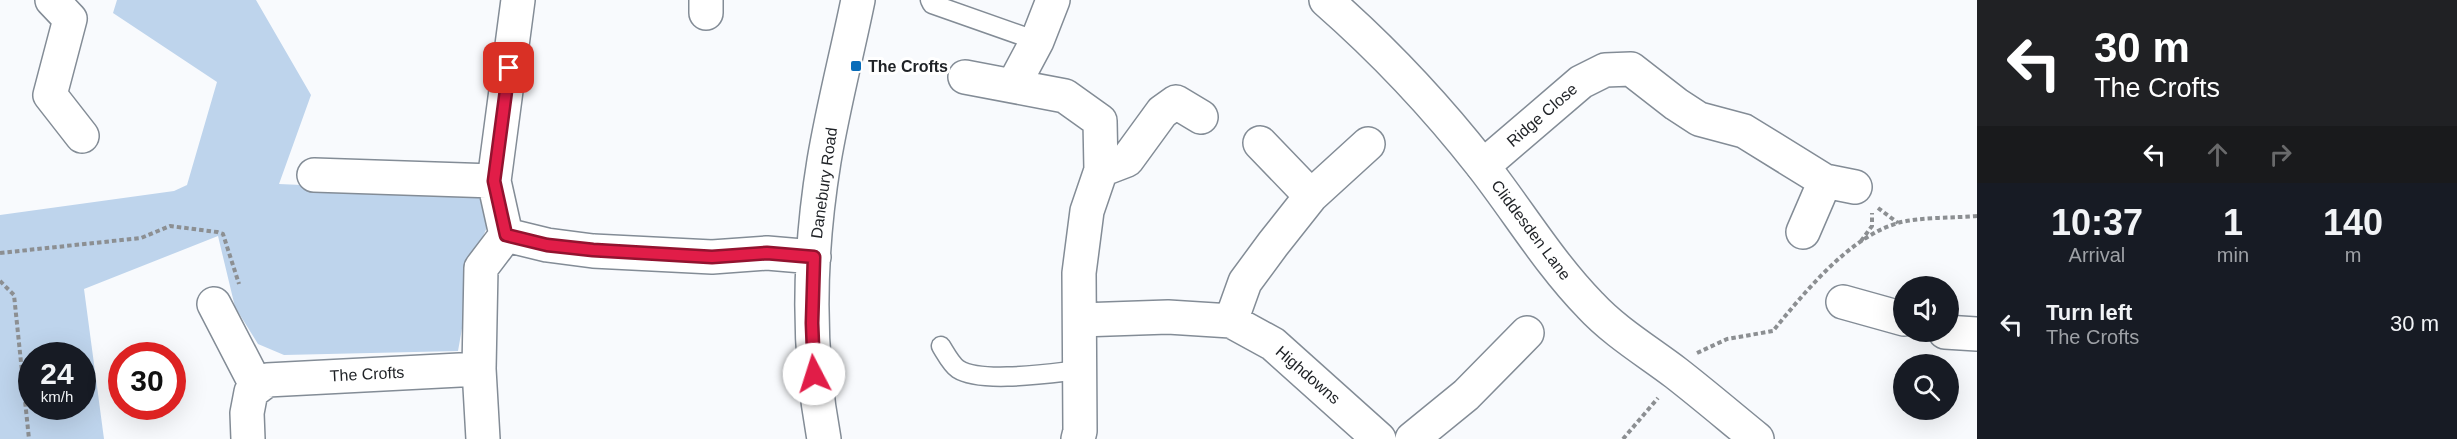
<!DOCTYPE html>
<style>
body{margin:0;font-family:Arial,sans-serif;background:#242831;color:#f1f3f6;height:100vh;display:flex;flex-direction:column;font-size:22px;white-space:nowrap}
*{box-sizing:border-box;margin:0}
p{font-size:20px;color:#9ea1a6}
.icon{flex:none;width:33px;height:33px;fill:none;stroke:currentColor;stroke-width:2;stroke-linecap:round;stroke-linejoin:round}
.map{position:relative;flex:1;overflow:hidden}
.side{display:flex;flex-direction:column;background:#171b24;width:480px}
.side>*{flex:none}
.hud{background:#202124;color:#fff;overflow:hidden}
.controls{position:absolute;left:1893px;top:276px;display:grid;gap:12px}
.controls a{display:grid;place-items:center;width:66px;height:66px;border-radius:50%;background:#171b24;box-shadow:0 6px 24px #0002;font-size:30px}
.speed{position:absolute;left:18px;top:342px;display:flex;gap:12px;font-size:30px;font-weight:700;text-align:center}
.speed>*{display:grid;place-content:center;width:78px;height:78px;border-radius:50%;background:#171b24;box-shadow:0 6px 24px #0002;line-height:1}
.speed small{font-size:15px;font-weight:400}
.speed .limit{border:9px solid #d22;background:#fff;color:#111}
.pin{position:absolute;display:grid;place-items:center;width:51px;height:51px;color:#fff;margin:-26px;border-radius:12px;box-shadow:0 3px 9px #0006}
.me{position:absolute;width:66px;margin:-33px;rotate:355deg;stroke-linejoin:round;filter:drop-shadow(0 0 4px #0008)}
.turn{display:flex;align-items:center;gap:21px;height:126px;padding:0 18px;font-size:27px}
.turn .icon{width:78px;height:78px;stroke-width:2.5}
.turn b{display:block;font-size:42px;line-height:51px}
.lanes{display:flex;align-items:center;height:57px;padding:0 18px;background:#0003;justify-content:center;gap:30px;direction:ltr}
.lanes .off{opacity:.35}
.eta{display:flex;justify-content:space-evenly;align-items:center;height:102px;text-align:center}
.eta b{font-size:36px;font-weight:700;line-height:42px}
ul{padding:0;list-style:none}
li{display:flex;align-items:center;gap:18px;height:78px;padding:0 18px}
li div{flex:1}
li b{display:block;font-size:22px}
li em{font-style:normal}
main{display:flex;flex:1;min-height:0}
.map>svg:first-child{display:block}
.green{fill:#bed4ec;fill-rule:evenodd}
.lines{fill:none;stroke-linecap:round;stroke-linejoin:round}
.service-casing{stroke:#838c96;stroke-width:21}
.minor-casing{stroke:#838c96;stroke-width:36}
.tertiary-casing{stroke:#838c96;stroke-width:36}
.path{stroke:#8c8f92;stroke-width:4;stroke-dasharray:4.5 3;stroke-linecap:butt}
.service{stroke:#fff;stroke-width:18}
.minor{stroke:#fff;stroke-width:33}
.tertiary{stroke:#fff;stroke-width:33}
.route-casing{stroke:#92132f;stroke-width:15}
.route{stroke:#e11d48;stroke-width:10}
.poi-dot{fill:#086cb9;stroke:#fff;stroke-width:2}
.labels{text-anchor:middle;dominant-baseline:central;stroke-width:6;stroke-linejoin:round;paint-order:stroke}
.poi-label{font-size:16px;font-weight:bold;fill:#1f2226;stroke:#fff;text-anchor:start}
.street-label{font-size:16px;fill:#1f2226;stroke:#fff}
</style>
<main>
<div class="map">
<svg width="1977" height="439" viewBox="0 0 1977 439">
<rect width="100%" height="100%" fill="#f8fafd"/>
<!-- green -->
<path class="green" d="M 117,0 L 256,0 L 311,95 L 279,184 L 484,193 L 494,211 L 475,255 L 458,351 L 284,355 L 258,344 L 235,307 L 218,236 L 84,289 L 104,439 L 0,439 L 0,215 L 174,191 L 187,185 L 217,82 L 113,13 ZM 32,356 L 82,356 L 82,406 L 32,406 Z"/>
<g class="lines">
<!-- service casing -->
<g class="service-casing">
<path id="service" d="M 930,0 L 932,4 L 1037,41
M 941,346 C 946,354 951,364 958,369 C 981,384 1051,373 1080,370"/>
</g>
<!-- minor casing -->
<g class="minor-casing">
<path id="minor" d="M 52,0 L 70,19 L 50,95 L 82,136
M 706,13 L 706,0
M 965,77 L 1065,96 L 1100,121 L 1101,170 L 1087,211 L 1079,273 L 1080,431 L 1078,439
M 1013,86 L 1037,41 L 1053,0
M 1260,143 L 1311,196
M 1483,166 L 1581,82 L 1605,70 L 1631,69 L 1676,104 L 1699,119 L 1744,131 L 1825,181 L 1855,187
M 1101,170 L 1127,160 L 1162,112 L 1176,102 L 1201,117
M 314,175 L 494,181
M 1803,232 L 1825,181
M 506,235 L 547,245 L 593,251 L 712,257 L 767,253 L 814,257
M 1843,302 L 1904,319
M 214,304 L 257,387
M 1080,320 L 1168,317 L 1231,321 L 1273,344 L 1379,439
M 1231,321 L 1245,282 L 1273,244 L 1311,196 L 1368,144
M 1945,332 L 1977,334
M 248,439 L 247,413 L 251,392 L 267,380 L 479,369
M 483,439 L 479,369 L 481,268 L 506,235 L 494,181 L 518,0
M 824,439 C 807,348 809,253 824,161 C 833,107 847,54 858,0
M 1412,439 L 1466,395 L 1527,333"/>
</g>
<!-- tertiary casing -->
<g class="tertiary-casing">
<path id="tertiary" d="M 1326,0 C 1383,50 1435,105 1482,165 C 1518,211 1549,263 1590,305 C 1615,332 1647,351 1676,373 C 1703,394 1730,417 1757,439"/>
</g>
<!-- path -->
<path class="path" d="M 1878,208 L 1898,223
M 1861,241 L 1872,226 L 1872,213
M 0,253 L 141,238 L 170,226 L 217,232 L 223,234 L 239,284
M 0,281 L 14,295 L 29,439
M 1697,353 L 1727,339 L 1773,331 C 1804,293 1849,237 1898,223 C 1917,217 1956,218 1977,216
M 1623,439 L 1658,398"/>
<!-- service -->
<use href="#service" class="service"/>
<!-- minor -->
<use href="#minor" class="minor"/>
<!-- tertiary -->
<use href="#tertiary" class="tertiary"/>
</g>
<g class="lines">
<!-- route casing -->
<g class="route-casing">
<path id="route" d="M 509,68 L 494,181 L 506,235 L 547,245 L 593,250 L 712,257 L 767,253 L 814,257 L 812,323 L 814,374"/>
</g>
<!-- route -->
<use href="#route" class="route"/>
</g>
<!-- markers -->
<rect class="poi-dot" x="850" y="60" width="12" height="12" rx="3"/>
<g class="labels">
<!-- poi labels -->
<g class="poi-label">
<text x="868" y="66">The Crofts</text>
</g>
<!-- street labels -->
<g class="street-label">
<text transform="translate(1542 115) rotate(-41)">Ridge Close</text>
<text transform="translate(824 183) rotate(-82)">Danebury Road</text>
<text transform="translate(1531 230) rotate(53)">Cliddesden Lane</text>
<text transform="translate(367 374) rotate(-3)">The Crofts</text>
<text transform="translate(1308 375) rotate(41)">Highdowns</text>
</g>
</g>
</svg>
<div class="controls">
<a><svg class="icon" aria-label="sound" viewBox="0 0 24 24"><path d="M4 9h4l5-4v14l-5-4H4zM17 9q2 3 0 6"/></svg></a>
<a><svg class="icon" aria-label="search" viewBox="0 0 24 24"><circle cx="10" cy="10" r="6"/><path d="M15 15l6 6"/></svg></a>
</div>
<div class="speed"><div>24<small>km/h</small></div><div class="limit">30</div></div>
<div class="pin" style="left:509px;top:68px;background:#d93025"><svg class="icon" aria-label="arrive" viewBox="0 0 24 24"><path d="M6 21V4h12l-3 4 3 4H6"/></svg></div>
<svg class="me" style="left:814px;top:374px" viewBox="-20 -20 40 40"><circle r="19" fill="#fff"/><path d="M0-13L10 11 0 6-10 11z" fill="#e11d48"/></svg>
</div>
<section class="side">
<div class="hud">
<div class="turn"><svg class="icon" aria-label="left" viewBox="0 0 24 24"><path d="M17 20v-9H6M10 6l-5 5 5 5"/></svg><div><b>30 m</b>The Crofts</div></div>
<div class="lanes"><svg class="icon" aria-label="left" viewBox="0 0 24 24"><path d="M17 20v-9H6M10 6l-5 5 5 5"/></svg><svg class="icon off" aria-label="ahead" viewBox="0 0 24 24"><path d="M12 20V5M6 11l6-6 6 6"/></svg><svg class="icon off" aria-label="right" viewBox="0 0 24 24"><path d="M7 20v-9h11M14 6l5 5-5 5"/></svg></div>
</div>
<div class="eta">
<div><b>10:37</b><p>Arrival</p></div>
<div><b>1</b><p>min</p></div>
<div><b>140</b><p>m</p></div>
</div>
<ul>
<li><svg class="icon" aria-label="left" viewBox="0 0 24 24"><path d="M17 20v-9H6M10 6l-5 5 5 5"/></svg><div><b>Turn left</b><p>The Crofts</p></div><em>30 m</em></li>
</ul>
</section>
</main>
